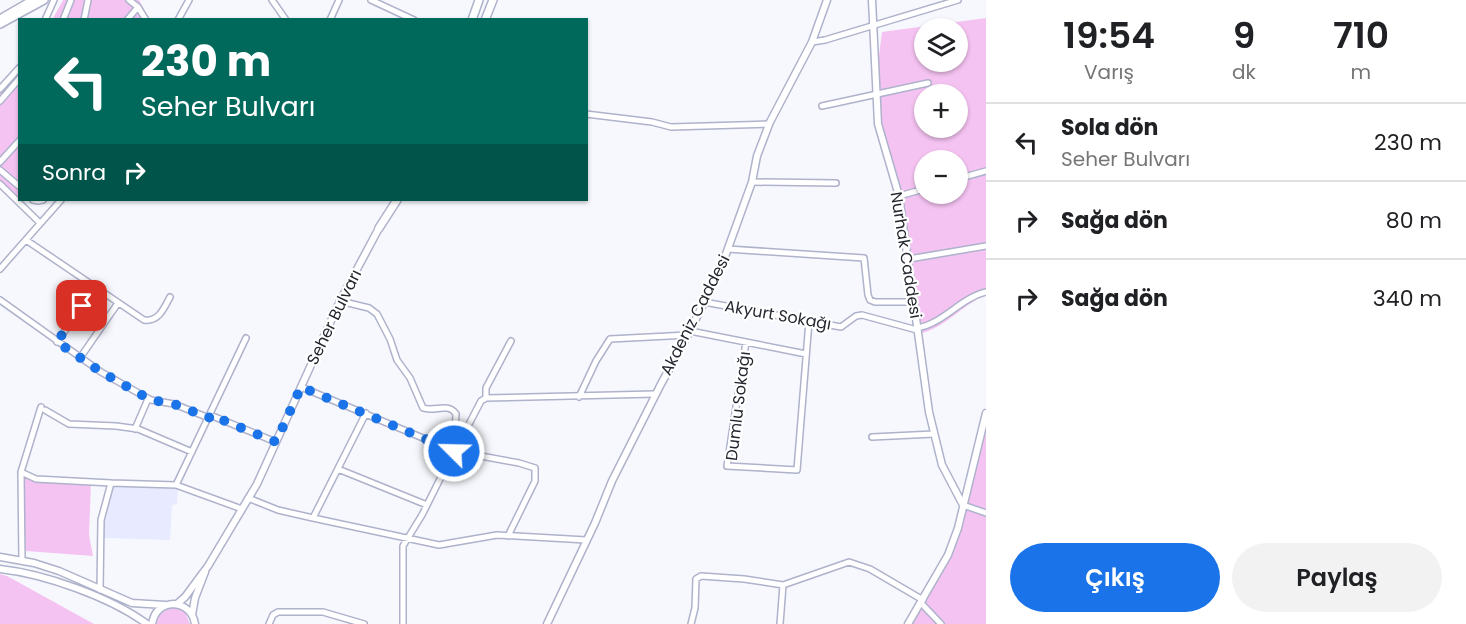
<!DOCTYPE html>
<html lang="tr">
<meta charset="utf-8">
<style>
body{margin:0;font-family:Poppins,sans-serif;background:#f2f2f2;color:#202124;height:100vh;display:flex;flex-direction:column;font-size:22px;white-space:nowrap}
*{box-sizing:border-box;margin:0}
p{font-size:20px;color:#757577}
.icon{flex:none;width:33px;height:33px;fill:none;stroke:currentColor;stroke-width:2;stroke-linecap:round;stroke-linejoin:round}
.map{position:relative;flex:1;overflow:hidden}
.drawer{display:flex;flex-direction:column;background:#fff;width:480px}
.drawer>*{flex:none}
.guide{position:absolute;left:18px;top:18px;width:570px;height:183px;border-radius:0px;box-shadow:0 2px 4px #0004;background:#00695c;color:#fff;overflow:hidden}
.controls{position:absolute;left:914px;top:18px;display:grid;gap:12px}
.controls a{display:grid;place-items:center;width:54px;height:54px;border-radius:50%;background:#fff;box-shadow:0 2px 4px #0004;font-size:30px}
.pin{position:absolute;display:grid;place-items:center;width:51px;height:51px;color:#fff;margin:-26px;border-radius:12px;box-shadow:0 3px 9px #0006}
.me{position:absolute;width:66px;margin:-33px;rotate:293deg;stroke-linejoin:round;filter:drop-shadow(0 0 4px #0008)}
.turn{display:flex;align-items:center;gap:21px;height:126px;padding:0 24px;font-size:27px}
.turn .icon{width:78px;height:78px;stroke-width:2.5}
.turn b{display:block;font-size:42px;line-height:51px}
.then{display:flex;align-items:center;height:57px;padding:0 24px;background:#0003;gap:12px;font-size:22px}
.eta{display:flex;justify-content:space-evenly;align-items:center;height:102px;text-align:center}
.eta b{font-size:36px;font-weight:600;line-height:42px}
.action{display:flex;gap:12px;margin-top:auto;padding:12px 24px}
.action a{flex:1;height:69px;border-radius:36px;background:#1a73e8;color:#fff;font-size:24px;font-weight:600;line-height:69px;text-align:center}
.action a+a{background:#f2f2f2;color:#202124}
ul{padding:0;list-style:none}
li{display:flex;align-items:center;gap:18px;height:78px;padding:0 24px;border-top:2px solid #e0e0e0}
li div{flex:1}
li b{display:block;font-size:22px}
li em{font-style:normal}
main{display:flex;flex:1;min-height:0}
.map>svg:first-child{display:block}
.built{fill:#e8ebff}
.green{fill:#f5c3f2;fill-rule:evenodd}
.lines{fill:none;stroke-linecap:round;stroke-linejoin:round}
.minor-casing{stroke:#aeb2cb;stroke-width:8}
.tertiary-casing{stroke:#aeb2cb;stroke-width:9}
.secondary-casing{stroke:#aeb2cb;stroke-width:10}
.minor{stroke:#fff;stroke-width:5}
.tertiary{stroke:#fff;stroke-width:6}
.secondary{stroke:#fff;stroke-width:7}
.route{stroke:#1a73e8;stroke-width:10;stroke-dasharray:0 18}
.labels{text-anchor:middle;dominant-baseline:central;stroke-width:4.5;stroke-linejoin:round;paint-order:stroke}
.street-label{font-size:16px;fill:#252730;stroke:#fff}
</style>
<main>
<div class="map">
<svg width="986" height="624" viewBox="0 0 986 624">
<rect width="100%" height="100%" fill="#f7f8fd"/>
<!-- built -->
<path class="built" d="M 116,485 L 172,487 L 178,490 L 177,504 L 172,505 L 170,540 L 104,538 L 105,511 L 113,486 Z"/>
<!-- green -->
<path class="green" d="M 63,0 L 139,0 L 149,19 L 52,20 Z
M 986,18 L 986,295 C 962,305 946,327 922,333 L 900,201 L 881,136 L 877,71 L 882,32 ZM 924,28 L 957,28 L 957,62 L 924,62 ZM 924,94 L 957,94 L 957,128 L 924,128 ZM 924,160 L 957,160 L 957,194 L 924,194 Z
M 19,71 L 19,199 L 0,180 L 0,93 Z
M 986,415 L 986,624 L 907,624 L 952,543 Z
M 22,476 L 91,483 L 89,535 L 93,556 L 26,551 Z
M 0,574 L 7,576 L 94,624 L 0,624 Z
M 172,607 L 185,612 L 190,624 L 156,624 L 160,614 Z"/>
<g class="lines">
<!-- minor casing -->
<g class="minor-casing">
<path id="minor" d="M 129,0 L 138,7 L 146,20
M 272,0 L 286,20
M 371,0 L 414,20
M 45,20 L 54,0
M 63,20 L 71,0
M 84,20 L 88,0
M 127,20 L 138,7
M 178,20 L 189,0
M 330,20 L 339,0
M 812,42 L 825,40 L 958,0
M 0,89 L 20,67
M 0,101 L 20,78
M 822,106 L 928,83
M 586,114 L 652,122 L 671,127 L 769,124
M 0,162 L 20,140
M 0,170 L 20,187
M 957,179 L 986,171
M 752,182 L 836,183
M 0,184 L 40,223
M 899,196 L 924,189
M 33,200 L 38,201 L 43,200
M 26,240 L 144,320 C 159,322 164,308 170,297
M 728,249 L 864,258 L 868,295 L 870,300 L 875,302 L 914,302
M 909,259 L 986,246
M 0,269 L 61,200
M 0,300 L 101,372 L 151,400 L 174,404 L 209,418
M 340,301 L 369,308 L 377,314 L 390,339 L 397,360 L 410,378 L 423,408 C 435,412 448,402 456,414 L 454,451 L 422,515 L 403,546 L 403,624
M 704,302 L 841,327 L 856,316 L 862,315 L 917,330
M 917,328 C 943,324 960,298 986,292
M 690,331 L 806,354
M 57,342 L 95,288
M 746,342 L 727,466 L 797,470 L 809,321
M 80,358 L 118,303
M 301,387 L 454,451 L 519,463 L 535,468 L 535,481 L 508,536
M 579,397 L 596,361 L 610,339 L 688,335
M 486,398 L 486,388 L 511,341
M 45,410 L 69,424 L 116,426 L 138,429 L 192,452
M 366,413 L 313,518 L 439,545 L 497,535 L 586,540
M 210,415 L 276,442
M 135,429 L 148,399
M 872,437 L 934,434
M 456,449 L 481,401 L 486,398 L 655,394
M 338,469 L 427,505
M 21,472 L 36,479 L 111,483
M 176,485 L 246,338
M 248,498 L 278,510 L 313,518
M 963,505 L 986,513
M 22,561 L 21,472 L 41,407
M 100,590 L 101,520 L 111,483 L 176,485 L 242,509
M 921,603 L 941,624
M 269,624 L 273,615 L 278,612 L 323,612 L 364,624
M 691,624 L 695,608 L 696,579 L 701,576 L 744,579 L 783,585 L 849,562 L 870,569 L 923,600
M 780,624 L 783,585"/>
</g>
<!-- tertiary casing -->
<g class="tertiary-casing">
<path id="tertiary" d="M 872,0 L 878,124 L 899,196 L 929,412 L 942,465 L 963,505
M 0,557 L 34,563 L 59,571 L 132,603 L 165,605
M 0,569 C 45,574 110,597 147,624
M 177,604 L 185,597 L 208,566 L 257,484 L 340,301 L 379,228
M 192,615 L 195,598 L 205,572
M 152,624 C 154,612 161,605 173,604 C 185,605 193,612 195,624
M 547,624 L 595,523 L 612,481 L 661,384 L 690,331 L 722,265 L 752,182 L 757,156 L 770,122 L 812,42 L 827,0
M 908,624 L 948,555 L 958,528 L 986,413"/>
</g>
<!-- secondary casing -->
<g class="secondary-casing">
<path id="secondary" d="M 0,19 L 33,0
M 472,20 L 479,0
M 485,20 L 493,0
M 0,24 L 44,0
M 379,228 L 397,200"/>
</g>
<!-- minor -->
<use href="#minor" class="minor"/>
<!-- tertiary -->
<use href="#tertiary" class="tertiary"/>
<!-- secondary -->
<use href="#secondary" class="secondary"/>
</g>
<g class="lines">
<!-- route -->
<path class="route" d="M 82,306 L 57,342 L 101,372 L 151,400 L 174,404 L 209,418 L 210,415 L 276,442 L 301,387 L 454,451"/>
</g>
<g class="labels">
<!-- street labels -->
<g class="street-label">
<text transform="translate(906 255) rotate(81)">Nurhak Caddesi</text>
<text transform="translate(695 315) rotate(-63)">Akdeniz Caddesi</text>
<text transform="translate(778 315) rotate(10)">Akyurt Sokağı</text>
<text transform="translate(334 317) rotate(-64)">Seher Bulvarı</text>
<text transform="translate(738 406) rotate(-83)">Dumlu Sokağı</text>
</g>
</g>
</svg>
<div class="controls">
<a><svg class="icon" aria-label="layers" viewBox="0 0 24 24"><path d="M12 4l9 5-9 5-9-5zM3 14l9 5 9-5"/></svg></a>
<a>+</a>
<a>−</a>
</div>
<div class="pin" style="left:82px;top:306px;background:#d93025"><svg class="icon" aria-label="arrive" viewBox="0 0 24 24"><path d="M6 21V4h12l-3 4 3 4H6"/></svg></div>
<svg class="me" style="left:454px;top:451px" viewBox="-20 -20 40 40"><circle r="17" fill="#1a73e8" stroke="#fff" stroke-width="3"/><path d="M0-11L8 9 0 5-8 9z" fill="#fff"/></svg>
<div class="guide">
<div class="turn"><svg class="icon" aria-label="left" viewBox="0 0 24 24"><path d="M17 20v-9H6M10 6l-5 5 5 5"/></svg><div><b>230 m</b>Seher Bulvarı</div></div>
<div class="then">Sonra<svg class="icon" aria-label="right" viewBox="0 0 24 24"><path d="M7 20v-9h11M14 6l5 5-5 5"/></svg></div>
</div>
</div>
<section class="drawer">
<div class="eta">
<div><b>19:54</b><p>Varış</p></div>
<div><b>9</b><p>dk</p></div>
<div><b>710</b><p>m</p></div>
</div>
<ul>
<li><svg class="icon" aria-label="left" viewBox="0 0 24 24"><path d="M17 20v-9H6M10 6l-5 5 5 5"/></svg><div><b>Sola dön</b><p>Seher Bulvarı</p></div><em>230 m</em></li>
<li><svg class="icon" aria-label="right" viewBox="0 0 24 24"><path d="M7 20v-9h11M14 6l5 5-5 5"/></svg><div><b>Sağa dön</b></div><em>80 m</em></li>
<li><svg class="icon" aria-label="right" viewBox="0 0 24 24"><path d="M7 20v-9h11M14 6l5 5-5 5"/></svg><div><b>Sağa dön</b></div><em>340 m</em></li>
</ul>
<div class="action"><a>Çıkış</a><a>Paylaş</a></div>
</section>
</main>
